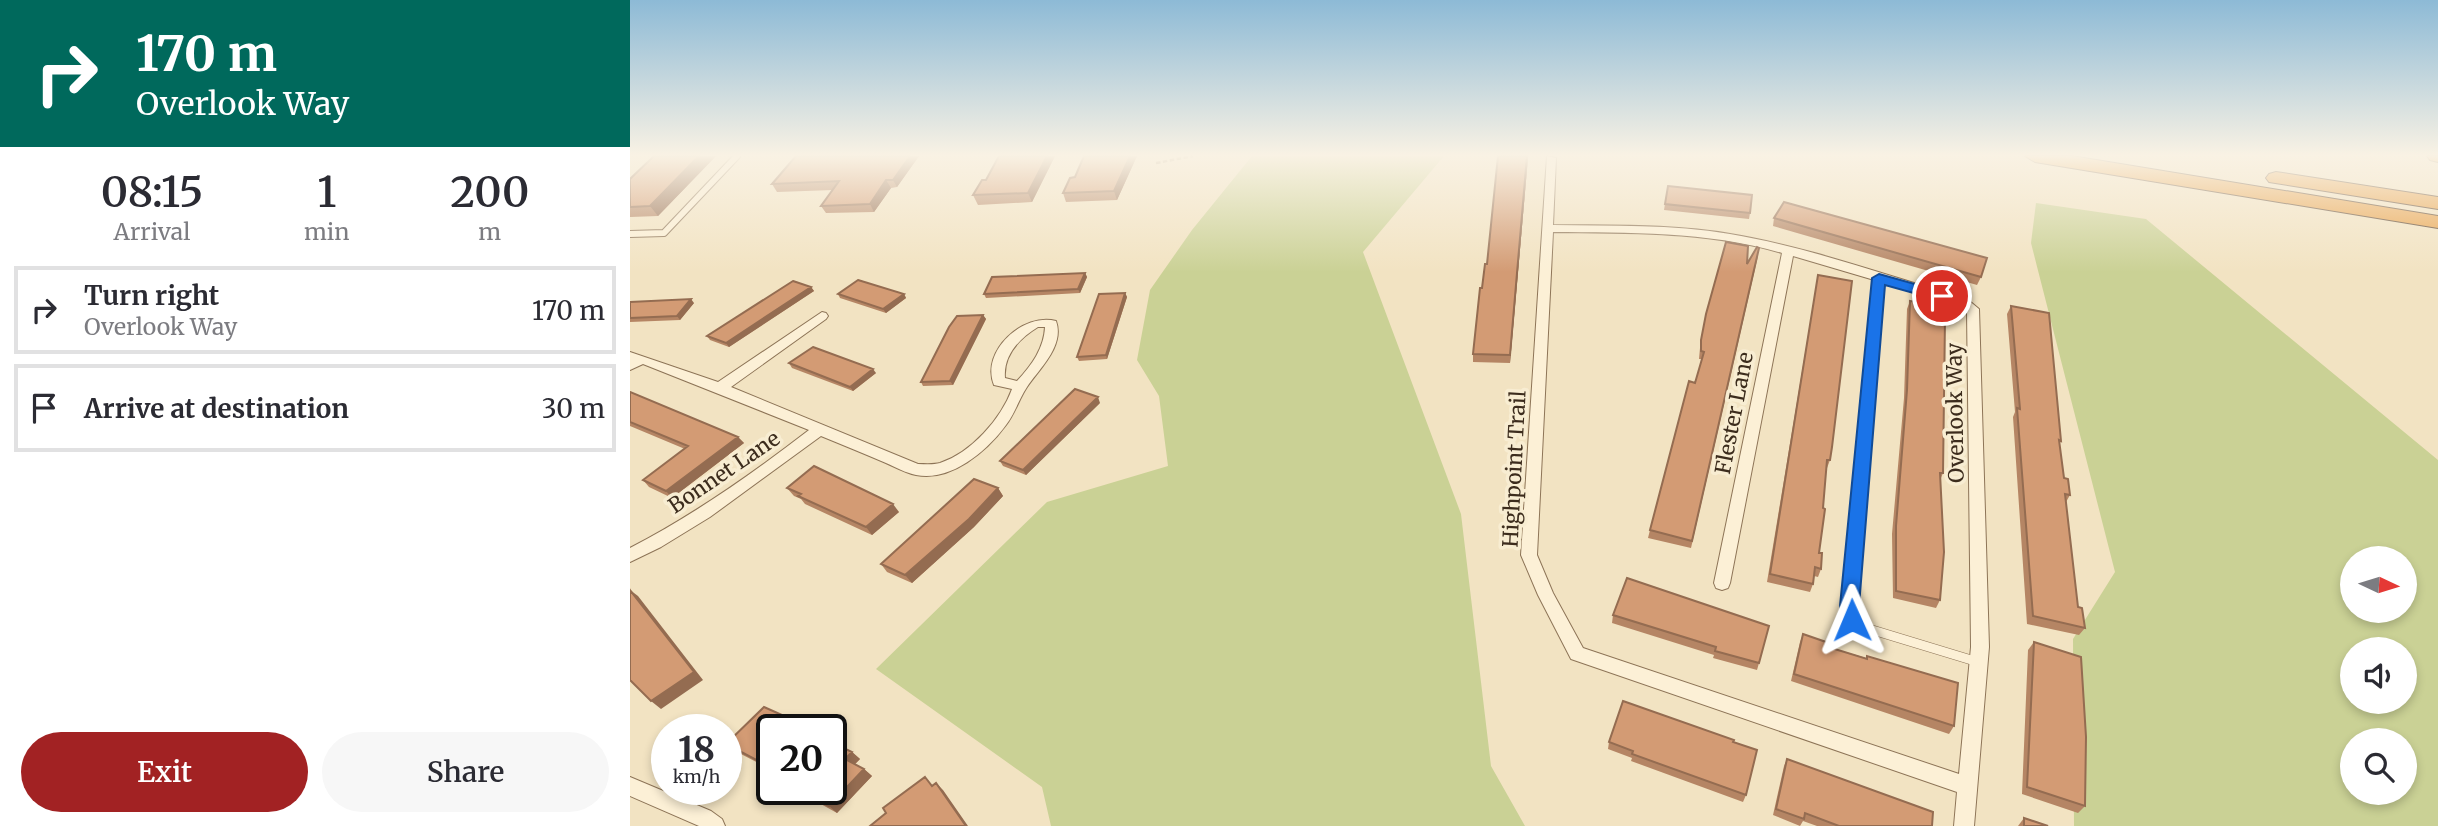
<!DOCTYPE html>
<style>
body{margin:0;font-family:Merriweather,serif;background:#f7f7f7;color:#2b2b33;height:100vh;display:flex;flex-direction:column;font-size:26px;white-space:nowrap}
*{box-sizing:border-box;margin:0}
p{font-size:23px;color:#7c7c81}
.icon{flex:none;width:38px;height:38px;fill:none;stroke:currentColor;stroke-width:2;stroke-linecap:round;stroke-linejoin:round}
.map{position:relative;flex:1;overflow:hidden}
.side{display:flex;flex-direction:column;background:#fff;width:630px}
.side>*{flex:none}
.banner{background:#00695c;color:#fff;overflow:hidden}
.needle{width:46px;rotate:94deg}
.buttons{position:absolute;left:1710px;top:546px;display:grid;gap:14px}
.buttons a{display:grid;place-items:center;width:77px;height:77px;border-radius:50%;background:#fff;box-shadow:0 4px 10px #0003;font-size:35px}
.speed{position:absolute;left:21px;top:714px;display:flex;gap:14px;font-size:35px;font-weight:700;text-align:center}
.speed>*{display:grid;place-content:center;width:91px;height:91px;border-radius:50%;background:#fff;box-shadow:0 4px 10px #0003;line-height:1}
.speed small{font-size:18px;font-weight:400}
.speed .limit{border:4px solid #111;border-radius:10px;background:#fff;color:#111}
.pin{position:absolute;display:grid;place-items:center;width:60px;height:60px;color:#fff;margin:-30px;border:4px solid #fff;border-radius:50%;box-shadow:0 2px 7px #0007}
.me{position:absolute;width:77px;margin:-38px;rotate:359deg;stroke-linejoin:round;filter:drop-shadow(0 0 5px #0008)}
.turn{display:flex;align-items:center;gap:24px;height:147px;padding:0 21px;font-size:32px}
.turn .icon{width:91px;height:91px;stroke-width:2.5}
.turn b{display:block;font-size:49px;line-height:60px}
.eta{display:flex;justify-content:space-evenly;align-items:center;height:119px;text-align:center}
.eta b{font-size:42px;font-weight:600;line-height:49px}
.button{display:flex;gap:14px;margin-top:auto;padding:14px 21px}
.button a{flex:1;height:80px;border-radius:42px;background:#a22223;color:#fff;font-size:28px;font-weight:600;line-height:80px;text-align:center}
.button a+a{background:#f7f7f7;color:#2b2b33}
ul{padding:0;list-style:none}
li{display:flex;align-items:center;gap:21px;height:88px;margin:0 14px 10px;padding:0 7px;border:4px solid #e1e1e2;border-radius:0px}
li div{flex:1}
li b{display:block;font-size:26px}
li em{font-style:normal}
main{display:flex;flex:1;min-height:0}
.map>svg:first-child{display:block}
.green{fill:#cad195;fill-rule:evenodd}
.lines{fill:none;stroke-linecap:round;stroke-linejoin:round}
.service-far2-casing{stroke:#8d7457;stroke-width:8}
.service-far1-casing{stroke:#8d7457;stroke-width:9}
.service-casing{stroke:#8d7457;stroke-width:10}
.minor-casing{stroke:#8d7457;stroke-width:2}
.motorway-casing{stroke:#5b422c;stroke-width:2}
.path{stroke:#8d7457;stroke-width:2.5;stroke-dasharray:4.5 2.5;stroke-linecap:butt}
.service-far2{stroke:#fcf0d6;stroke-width:6}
.service-far1{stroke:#fcf0d6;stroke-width:7}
.service{stroke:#fcf0d6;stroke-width:9}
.minor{fill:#fcf0d6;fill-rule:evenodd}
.motorway{fill:#e8a24b;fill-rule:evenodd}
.wall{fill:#b58564}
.shaded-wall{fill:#946c51}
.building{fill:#d39b74;stroke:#946c51;stroke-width:2}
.route{fill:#1a73e8;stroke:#114b97;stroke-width:2}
.labels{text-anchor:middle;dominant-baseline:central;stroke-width:7;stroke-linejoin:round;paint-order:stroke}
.street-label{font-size:21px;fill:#3c2c1d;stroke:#f8edd2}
</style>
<main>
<section class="side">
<div class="banner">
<div class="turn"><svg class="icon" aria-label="right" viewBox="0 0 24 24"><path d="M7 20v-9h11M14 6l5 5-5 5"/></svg><div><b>170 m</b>Overlook Way</div></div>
</div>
<div class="eta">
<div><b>08:15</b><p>Arrival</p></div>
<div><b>1</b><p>min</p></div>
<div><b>200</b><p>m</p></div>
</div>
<ul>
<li><svg class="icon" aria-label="right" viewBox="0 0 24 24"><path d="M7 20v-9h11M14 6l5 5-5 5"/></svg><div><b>Turn right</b><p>Overlook Way</p></div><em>170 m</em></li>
<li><svg class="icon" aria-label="arrive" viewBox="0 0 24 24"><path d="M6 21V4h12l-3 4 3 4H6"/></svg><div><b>Arrive at destination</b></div><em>30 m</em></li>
</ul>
<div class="button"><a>Exit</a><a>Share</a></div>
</section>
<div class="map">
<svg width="1808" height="826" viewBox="0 0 1808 826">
<rect width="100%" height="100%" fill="#f2e3c2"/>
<!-- green -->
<path class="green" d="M 622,156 L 814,156 L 733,252 L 831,514 L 861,766 L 895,826 L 421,826 L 412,787 L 246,669 L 417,502 L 538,466 L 529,396 L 507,360 L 520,290 L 562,230 Z
M 1406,203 L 1516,219 L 1808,460 L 1808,826 L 1444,826 L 1443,639 L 1485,572 L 1401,243 ZM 1722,558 L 1774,558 L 1774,611 L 1722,611 ZM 1722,649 L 1774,649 L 1774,702 L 1722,702 ZM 1722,740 L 1774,740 L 1774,793 L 1722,793 Z"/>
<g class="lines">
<!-- service-far2 casing -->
<g class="service-far2-casing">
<path id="service-far2" d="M 0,234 L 34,233 L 107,156
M 1244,335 L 1249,278"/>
</g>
<!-- service-far1 casing -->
<g class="service-far1-casing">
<path id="service-far1" d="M 1224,555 L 1244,334"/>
</g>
<!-- service casing -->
<g class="service-casing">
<path id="service" d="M 1224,554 L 1219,606 L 1222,620 L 1236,628 L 1348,662"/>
</g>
<!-- minor casing -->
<g class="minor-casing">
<path id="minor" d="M 917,156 L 926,158 L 923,225 C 982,226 1042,224 1100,234 C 1179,247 1260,277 1337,299 L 1349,309 L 1359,647 L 1344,826 L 1324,826 L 1327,792 L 941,659 L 908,595 L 891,555 ZM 923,232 C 999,233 1078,231 1152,253 L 1084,583 L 1086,588 L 1092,590 L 1098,588 L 1100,583 L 1163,256 L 1329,305 L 1337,311 L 1341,647 L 1329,774 L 953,648 L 923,593 L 907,555 Z
M 192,312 L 196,313 L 198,316 L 196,319 L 101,387 L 288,464 C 295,464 303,465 310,463 C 341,453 371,419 382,389 L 364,385 C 350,351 394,312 426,321 C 435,346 409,369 397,387 C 389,399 385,413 376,425 C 357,451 321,482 286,475 C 276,473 265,467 256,463 C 235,454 213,445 191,436 L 80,517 L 31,547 L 0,562 L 0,548 C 64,515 122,474 179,430 L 13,364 L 0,370 L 0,352 L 88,382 ZM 408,327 L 415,327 C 414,348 402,365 387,381 L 375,378 C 373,355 390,338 408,327 Z
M 0,777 L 81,811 L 92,819 L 95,826 L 69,826 L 0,796 Z"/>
</g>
<!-- motorway casing -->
<g class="motorway-casing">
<path id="motorway" d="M 1395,156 L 1442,156 L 1808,216 L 1808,228 L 1405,162 Z
M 1797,156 L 1808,156 L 1808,162 L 1800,160 Z
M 1646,172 L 1808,197 L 1808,209 L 1639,182 L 1636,178 L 1639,174 Z"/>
</g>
<!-- path -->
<path class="path" d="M 526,163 L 563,156"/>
<!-- service-far2 -->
<use href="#service-far2" class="service-far2"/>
<!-- service-far1 -->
<use href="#service-far1" class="service-far1"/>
<!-- service -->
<use href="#service" class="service"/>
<!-- minor -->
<use href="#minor" class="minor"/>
<!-- motorway -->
<use href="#motorway" class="motorway"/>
</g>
<!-- wall -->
<path class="wall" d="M 24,156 L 86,156 L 28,216 L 0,217 L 0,179 Z
M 166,156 L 289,156 L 267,187 L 261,188 L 244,212 L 196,213 L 191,206 L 203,190 L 147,192 L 142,184 Z
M 369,156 L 425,156 L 402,202 L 348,205 L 343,195 L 356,180 Z
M 454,156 L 507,156 L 487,200 L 436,202 L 433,193 L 445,177 Z
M 898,158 L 880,363 L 843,362 L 843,354 L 857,264 Z
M 1035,204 L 1120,213 L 1119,219 L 1034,210 Z
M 1144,218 L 1351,277 L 1347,285 L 1143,226 Z
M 1128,256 L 1061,548 L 1018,538 L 1020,530 L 1065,383 L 1072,359 L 1069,359 L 1070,348 L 1076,314 L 1117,264 Z
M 455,273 L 457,277 L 450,293 L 356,298 L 354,294 Z
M 1188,275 L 1200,460 L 1197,468 L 1196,468 L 1189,553 L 1191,569 L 1188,577 L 1184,576 L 1183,584 L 1180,592 L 1137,582 Z
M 181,287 L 184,291 L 99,347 L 80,340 L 77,336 Z
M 495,293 L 497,297 L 477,359 L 449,361 L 447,357 Z
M 208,294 L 274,294 L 276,298 L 256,313 L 210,298 Z
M 1280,301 L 1313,473 L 1311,478 L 1310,600 L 1306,608 L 1263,598 L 1262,534 L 1274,398 L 1277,309 Z
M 0,302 L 64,303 L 50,320 L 0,322 Z
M 1381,306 L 1431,441 L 1429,445 L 1434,478 L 1440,495 L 1436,502 L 1448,607 L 1455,628 L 1449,635 L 1397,624 L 1383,417 L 1385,412 L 1377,314 Z
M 353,315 L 356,319 L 323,385 L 293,386 L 291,382 Z
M 159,363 L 246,373 L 223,391 L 162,368 Z
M 0,392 L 108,437 L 114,443 L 42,498 L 19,487 L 13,480 L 55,449 L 0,426 Z
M 470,403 L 396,475 L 373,466 L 370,461 Z
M 157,488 L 269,512 L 242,535 L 175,504 L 171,499 L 164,496 Z
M 368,488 L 373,496 L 344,527 L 282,583 L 257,572 L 251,564 Z
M 997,578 L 1129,663 L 1127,670 L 1083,658 L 1084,655 L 982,623 L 983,615 Z
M 1173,634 L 1195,646 L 1236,658 L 1237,656 L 1324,726 L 1319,734 L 1161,681 L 1170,642 Z
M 1404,642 L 1455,806 L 1448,813 L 1392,794 L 1398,650 Z
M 134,707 L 170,723 L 178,730 L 142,730 L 142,770 L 105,751 L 96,744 L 96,743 Z
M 979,742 L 1103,742 L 1116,795 L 1113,802 L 1001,761 L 1002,758 L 978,749 Z
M 222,752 L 230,759 L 225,764 L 234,769 L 242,776 L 207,813 L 189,803 L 180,797 L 181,796 L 169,789 L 201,789 Z
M 1157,759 L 1302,826 L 1187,826 L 1173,821 L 1170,826 L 1143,815 L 1154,766 Z
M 1394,818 L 1418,826 L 1388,826 Z"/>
<!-- shaded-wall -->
<path class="shaded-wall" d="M 69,156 L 86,156 L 28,216 L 20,206 Z
M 280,156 L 289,156 L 267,187 L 263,180 Z
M 417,156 L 425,156 L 402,202 L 398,193 Z
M 500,156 L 507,156 L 487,200 L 484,191 Z
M 898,156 L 898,158 L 880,363 L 880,355 Z
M 256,180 L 261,188 L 244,212 L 240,204 Z
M 455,273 L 457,277 L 450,293 L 448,289 Z
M 181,287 L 184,291 L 99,347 L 96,343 Z
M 495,293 L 497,297 L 477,359 L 476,355 Z
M 274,294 L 276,298 L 256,313 L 253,309 Z
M 61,299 L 64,303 L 50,320 L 47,316 Z
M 353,315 L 356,319 L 323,385 L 320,381 Z
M 243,369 L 246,373 L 223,391 L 220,387 Z
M 468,397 L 470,403 L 396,475 L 393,470 Z
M 108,437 L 114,443 L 42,498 L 36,491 Z
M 368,488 L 373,496 L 344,527 L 282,583 L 275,575 Z
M 263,504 L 269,512 L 242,535 L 236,527 Z
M 0,590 L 8,596 L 73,680 L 31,709 L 21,701 Z
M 222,752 L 230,759 L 223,766 L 215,759 Z
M 234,769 L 242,776 L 207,813 L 199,806 Z
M 306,783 L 313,790 L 338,826 L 336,826 Z"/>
<!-- building -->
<path class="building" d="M 24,156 L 69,156 L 20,206 L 0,207 L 0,179 Z
M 166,156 L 280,156 L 263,180 L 256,180 L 240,204 L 191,206 L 209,181 L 142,184 Z
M 369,156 L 417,156 L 398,193 L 343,195 L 352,180 L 356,180 Z
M 454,156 L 500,156 L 484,191 L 433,193 L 440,178 L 445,177 Z
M 868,156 L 897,156 L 880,355 L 843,354 L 850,288 L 852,288 L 855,264 L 857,264 Z
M 1038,186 L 1122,195 L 1120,213 L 1035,204 Z
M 1154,202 L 1357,258 L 1351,277 L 1144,218 Z
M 1096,242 L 1118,246 L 1117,264 L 1127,247 L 1129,248 L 1062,541 L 1020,530 L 1059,381 L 1065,383 L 1074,352 L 1071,351 L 1071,340 L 1076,314 Z
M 455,273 L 448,289 L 354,294 L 362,277 Z
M 1188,275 L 1222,281 L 1202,447 L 1200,460 L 1197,460 L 1193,508 L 1195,509 L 1189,553 L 1192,553 L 1191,569 L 1185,567 L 1183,584 L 1140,574 Z
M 228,280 L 274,294 L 253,309 L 208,294 Z
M 163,281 L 181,287 L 96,343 L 77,336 Z
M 495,293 L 476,355 L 447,357 L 469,294 Z
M 61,299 L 47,316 L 0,318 L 0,302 Z
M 1280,301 L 1313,307 L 1315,318 L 1313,473 L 1310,473 L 1314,552 L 1310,600 L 1266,591 L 1266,526 L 1277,390 Z
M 1381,306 L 1419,313 L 1431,441 L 1429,440 L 1434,478 L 1438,479 L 1440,495 L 1435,494 L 1448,607 L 1452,608 L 1455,628 L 1403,616 L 1387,408 L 1390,409 Z
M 353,315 L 320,381 L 291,382 L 319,327 L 327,316 Z
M 183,347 L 243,369 L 220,387 L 159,363 Z
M 445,389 L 468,397 L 393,470 L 370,461 Z
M 0,392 L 108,437 L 36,491 L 13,480 L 58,446 L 0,422 Z
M 184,466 L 263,504 L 236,527 L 168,496 L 171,494 L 157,488 Z
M 344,479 L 368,488 L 339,519 L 275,575 L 251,564 Z
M 997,578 L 1139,626 L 1129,663 L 1085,651 L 1086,647 L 983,615 Z
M 0,590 L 64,672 L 21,701 L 0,680 Z
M 1173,634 L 1196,642 L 1195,646 L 1237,659 L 1237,656 L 1328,683 L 1324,726 L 1164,674 Z
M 1404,642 L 1451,657 L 1456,737 L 1455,806 L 1397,787 Z
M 993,701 L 1104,740 L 1103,742 L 1127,750 L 1116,795 L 1002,754 L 1003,751 L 979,742 Z
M 134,707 L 170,723 L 168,725 L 177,730 L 142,730 L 142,768 L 96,744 Z
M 201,742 L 222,752 L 215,759 L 234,769 L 199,806 L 180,797 L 182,794 L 173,789 L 201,789 Z
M 1157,759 L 1303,812 L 1302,826 L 1209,826 L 1175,813 L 1174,819 L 1146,809 Z
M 295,777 L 302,786 L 306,783 L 336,826 L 240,826 L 256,813 L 253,808 Z
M 1394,818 L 1418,826 L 1394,826 Z"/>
<!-- sky -->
<linearGradient id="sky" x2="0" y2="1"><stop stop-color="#8dbad6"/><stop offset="0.57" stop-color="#f9f2e4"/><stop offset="1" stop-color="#f9f2e4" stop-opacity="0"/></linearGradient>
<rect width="1808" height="272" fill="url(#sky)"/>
<!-- route -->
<path class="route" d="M 1249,274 L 1317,293 L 1319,296 L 1312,301 L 1255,285 L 1229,606 L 1231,620 L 1228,626 L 1222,628 L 1215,626 L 1210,606 L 1242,278 Z"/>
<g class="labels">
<!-- street labels -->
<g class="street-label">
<text transform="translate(1104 413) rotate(-79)">Flester Lane</text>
<text transform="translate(1325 413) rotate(-91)">Overlook Way</text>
<text transform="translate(884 469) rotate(-87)">Highpoint Trail</text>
<text transform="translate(94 472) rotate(-34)">Bonnet Lane</text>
</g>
</g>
</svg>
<div class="buttons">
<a><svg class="needle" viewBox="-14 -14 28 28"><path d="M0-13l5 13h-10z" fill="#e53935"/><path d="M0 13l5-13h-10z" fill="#7c7c81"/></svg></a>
<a><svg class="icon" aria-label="sound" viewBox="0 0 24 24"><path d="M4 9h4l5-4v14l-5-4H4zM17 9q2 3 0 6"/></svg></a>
<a><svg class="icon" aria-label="search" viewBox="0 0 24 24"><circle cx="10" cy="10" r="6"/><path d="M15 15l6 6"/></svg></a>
</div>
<div class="speed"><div>18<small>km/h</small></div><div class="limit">20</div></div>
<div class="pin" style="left:1312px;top:296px;background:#d93025"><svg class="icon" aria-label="arrive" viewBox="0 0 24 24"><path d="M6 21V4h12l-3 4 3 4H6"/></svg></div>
<svg class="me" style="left:1222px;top:620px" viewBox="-20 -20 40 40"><path d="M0-17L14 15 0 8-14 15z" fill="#1a73e8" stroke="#fff" stroke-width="4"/></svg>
</div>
</main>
